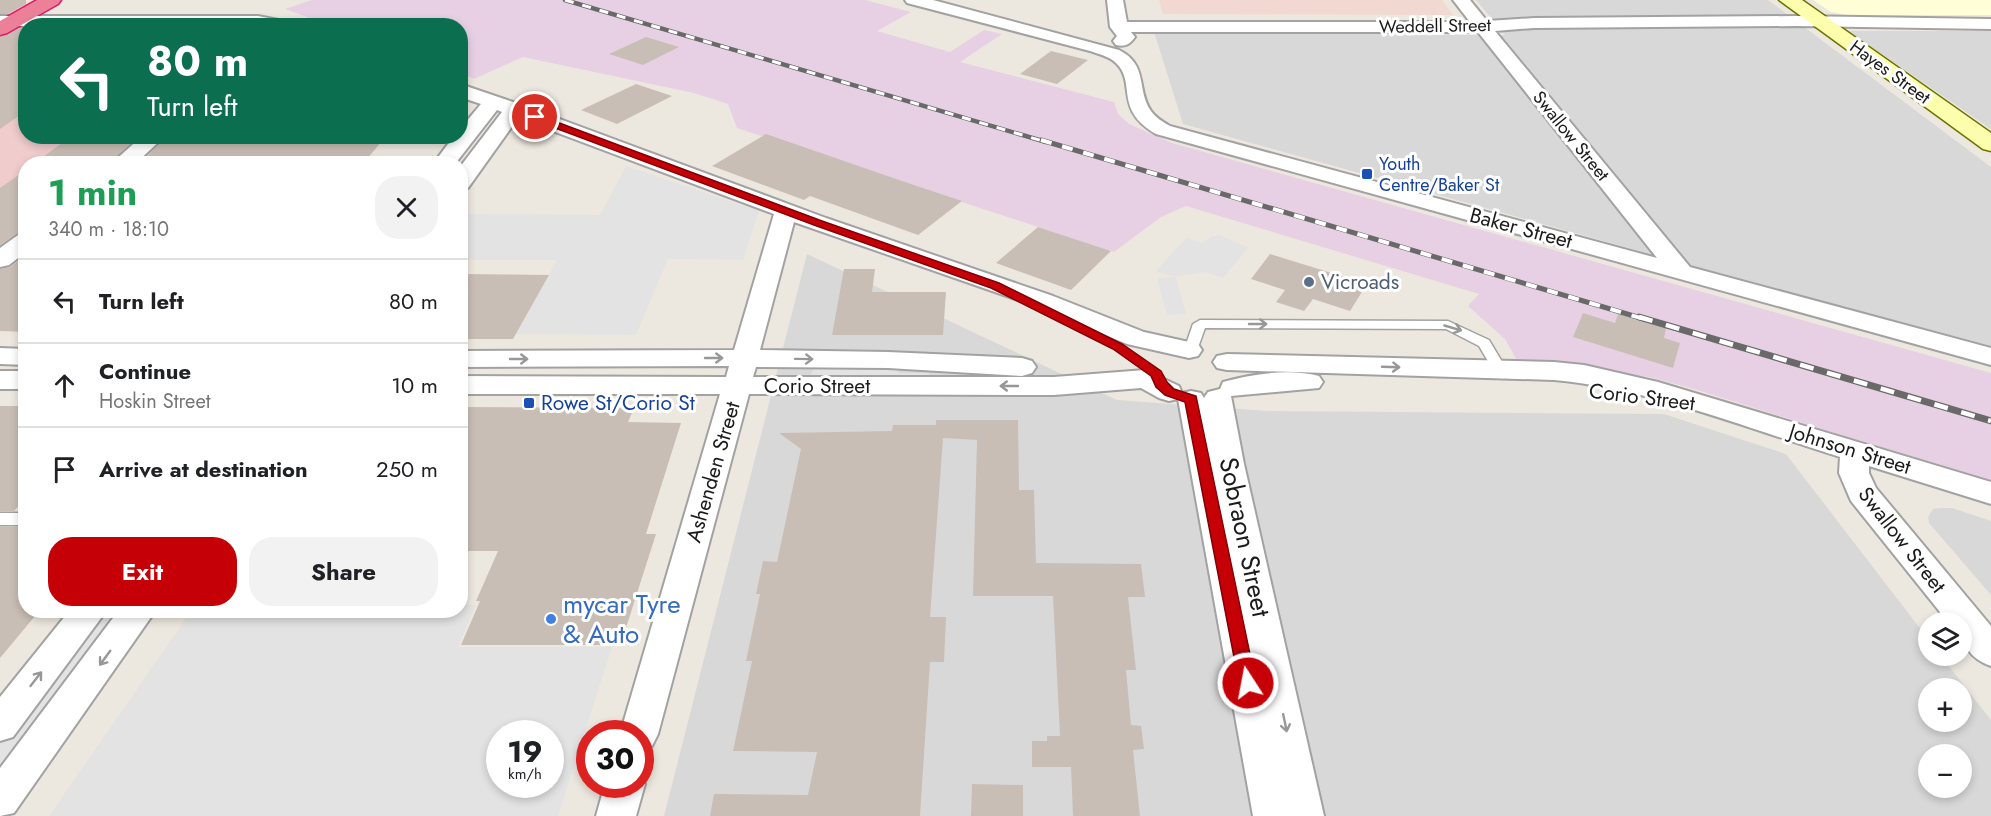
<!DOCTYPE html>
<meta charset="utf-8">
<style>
body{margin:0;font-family:Jost,sans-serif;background:#f2f2f2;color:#202124;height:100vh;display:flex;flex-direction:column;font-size:22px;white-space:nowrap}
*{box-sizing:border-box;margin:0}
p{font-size:20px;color:#757577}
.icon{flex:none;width:33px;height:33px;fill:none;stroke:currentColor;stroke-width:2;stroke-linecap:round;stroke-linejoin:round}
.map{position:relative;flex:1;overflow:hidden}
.side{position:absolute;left:18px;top:156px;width:450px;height:462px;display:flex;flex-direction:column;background:#fff;border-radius:24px;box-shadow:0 3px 9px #0003}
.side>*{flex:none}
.hud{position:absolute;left:18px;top:18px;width:450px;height:126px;border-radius:24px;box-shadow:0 3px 9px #0003;background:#0b6e4f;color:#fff;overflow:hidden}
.controls{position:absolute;left:1918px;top:612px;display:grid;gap:12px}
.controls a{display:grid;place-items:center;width:54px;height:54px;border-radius:50%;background:#fff;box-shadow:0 3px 9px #0003;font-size:30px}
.speed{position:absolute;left:486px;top:720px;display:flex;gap:12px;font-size:30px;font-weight:700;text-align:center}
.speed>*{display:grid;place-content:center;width:78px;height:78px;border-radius:50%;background:#fff;box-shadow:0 3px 9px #0003;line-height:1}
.speed small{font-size:15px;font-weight:400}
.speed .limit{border:9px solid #d22;background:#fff;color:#111}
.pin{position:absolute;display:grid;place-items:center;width:51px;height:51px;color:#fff;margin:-26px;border:3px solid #fff;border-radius:50%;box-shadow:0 2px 6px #0007}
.me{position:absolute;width:66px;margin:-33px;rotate:349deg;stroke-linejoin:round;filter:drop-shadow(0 0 4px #0008)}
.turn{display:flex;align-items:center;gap:21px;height:126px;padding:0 30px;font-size:27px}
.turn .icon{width:78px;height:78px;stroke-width:2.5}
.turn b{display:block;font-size:42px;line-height:51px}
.round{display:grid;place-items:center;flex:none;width:63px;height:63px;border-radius:24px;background:#f2f2f2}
.headline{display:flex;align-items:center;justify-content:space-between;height:102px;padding:0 30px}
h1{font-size:36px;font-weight:700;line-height:45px;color:#1e9e55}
.cta{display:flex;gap:12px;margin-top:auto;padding:12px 30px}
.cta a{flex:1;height:69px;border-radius:24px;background:#c50007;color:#fff;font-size:24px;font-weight:700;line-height:69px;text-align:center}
.cta a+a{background:#f2f2f2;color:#202124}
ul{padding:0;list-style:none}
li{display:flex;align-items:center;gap:18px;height:84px;padding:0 30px;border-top:2px solid #e0e0e0}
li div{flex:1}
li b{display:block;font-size:22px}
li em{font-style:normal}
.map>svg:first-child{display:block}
.residential{fill:#d9d8d8;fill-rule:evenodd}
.commercial{fill:#f0cccc}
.industrial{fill:#e7d0e4}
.education{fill:#fffed6}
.military{fill:#f1d8d1}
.parking{fill:#e3e3e3;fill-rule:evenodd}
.building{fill:#c9beb5}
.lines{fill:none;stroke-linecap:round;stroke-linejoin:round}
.lane-casing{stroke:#a2a2a2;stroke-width:3}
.street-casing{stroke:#a2a2a2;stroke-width:4}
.secondary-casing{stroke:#6b7300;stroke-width:3}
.highway-casing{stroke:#df1964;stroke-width:3}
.lane{fill:#fff;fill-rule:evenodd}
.street{fill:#fff;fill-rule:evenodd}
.secondary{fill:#fcfdad;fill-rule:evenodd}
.highway{fill:#eb8098;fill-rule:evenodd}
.rail-far2-casing{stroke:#696969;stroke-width:4.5}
.rail-far1-casing{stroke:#696969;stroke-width:5}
.rail-casing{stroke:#696969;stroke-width:7}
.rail-far2{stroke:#fff;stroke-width:3;stroke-dasharray:9;stroke-linecap:butt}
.rail-far1{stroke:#fff;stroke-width:4;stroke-dasharray:11;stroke-linecap:butt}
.rail{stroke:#fff;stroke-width:4.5;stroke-dasharray:14;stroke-linecap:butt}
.oneway{stroke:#989898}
.route{fill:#c50007;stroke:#800005;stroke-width:1.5}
.transit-dot{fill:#1a4fb4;stroke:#fff;stroke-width:2}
.service-dot{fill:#5c6f8a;stroke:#fff;stroke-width:2}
.shop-dot{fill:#3f7fe0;stroke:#fff;stroke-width:2}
.labels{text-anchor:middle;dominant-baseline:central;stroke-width:6;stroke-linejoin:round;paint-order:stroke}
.far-street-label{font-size:18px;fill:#1b1b1b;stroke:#fff}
.far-transit-label{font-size:18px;fill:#164399;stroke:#fff;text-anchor:start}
.street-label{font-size:21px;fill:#1b1b1b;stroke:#fff}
.service-label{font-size:21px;fill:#4e5e75;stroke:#fff;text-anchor:start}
.transit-label{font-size:21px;fill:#164399;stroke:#fff;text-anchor:start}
.near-street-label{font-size:26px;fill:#1b1b1b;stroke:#fff}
.near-shop-label{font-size:26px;fill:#366cbe;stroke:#fff;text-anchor:start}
</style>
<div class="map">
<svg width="1991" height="816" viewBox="0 0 1991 816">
<rect width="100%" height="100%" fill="#ede8df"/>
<!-- residential -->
<path class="residential" d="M 1476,0 L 1768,0 L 1991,167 L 1991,346 L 1816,300 L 1183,124 L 1154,32 L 1505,35 Z
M 1848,31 L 1991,31 L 1991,129 Z
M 807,254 L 1117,400 L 1268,411 L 1664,414 L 1786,454 L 1929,640 L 1929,656 L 1941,656 L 1991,720 L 1991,816 L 664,816 ZM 1929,688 L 1962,688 L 1962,722 L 1929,722 ZM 1929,754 L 1962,754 L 1962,788 L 1929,788 Z
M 1940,508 L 1952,508 L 1991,521 L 1991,595 L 1929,523 L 1928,517 L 1933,509 Z"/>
<!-- commercial -->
<path class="commercial" d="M 25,26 L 26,136 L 140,137 L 106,163 L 26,164 L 25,228 L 0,249 L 0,33 Z"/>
<!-- industrial -->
<path class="industrial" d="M 312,0 L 865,0 L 911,12 L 877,31 L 950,52 L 984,30 L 1002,34 L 960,62 L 1114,102 L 1118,114 L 1129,124 L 1172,143 L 1991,373 L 1991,482 L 1694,389 L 1649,377 L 1579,367 L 1519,364 L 1505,339 L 1468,306 L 1479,294 L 1186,206 L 1161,217 L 1114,252 L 737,128 L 728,104 L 694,93 L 523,57 L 474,79 L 461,73 L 460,26 L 329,25 L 285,9 Z"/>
<!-- education -->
<path class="education" d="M 1813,0 L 1991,0 L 1991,15 L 1846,15 L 1831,12 Z"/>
<!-- military -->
<path class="military" d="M 1159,0 L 1442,0 L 1453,15 L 1163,14 Z"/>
<!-- parking -->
<path class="parking" d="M 626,166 L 759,211 L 743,260 L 668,259 L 636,335 L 516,334 L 557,260 L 461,260 L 461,218 L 463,214 L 600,215 Z
M 1220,235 L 1248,248 L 1223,278 L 1205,272 L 1174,277 L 1156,271 L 1186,238 L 1202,243 L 1212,236 Z
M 1174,277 L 1176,277 L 1186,314 L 1167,315 L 1157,278 Z
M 814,366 L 899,366 L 899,373 L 929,373 L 929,379 L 810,378 Z
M 461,605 L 476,605 L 458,647 L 612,647 L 558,816 L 49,816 L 191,611 L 460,610 ZM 500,734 L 550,734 L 550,784 L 500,784 Z
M 100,611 L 130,611 L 0,782 L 0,739 Z"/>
<!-- building -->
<path class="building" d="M 0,0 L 26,0 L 26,4 L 8,14 L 0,14 Z
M 20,28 L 26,28 L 26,111 L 0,129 L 0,37 Z
M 646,37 L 679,47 L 643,65 L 609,54 Z
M 1051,51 L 1088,60 L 1057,84 L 1020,74 Z
M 636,84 L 672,96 L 617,124 L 581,110 Z
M 766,134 L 902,181 L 962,201 L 918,235 L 810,196 L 804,200 L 712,166 Z
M 71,136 L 138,136 L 109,164 L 34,164 Z
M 167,136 L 386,136 L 363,164 L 139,164 Z
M 26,170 L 26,231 L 17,233 L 0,245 L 0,188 Z
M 1038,227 L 1111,251 L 1071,290 L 996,263 Z
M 1270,254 L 1367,284 L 1350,311 L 1313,299 L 1304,311 L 1276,302 L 1285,290 L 1251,279 Z
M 26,255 L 26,332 L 0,331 L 0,269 L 10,267 Z
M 844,269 L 875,269 L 872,292 L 946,292 L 943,335 L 832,335 Z
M 460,274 L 549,275 L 513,339 L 460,339 Z
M 1583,313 L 1615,323 L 1618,314 L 1666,328 L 1664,338 L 1680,343 L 1673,368 L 1573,337 Z
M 0,406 L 26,406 L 26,498 L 14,511 L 0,511 Z
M 460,407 L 634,408 L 628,422 L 681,423 L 646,534 L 656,534 L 623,637 L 607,637 L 604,645 L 461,645 L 480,601 L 476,601 L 498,551 L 460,551 Z
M 936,420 L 1018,420 L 1019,486 L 1019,490 L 1034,490 L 1036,563 L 1141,564 L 1145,597 L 1128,597 L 1136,670 L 1126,670 L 1131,725 L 1141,726 L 1144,749 L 1133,750 L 1140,816 L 1073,816 L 1071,767 L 1032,767 L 1032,741 L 1047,741 L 1047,736 L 1060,736 L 1053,596 L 973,596 L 977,440 L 943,438 L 930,617 L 946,617 L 944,662 L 930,662 L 920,816 L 710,816 L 714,794 L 808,795 L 817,752 L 733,751 L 752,661 L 746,661 L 760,594 L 756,594 L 763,561 L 777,562 L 801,449 L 779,433 L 892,431 L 893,425 L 936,425 Z
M 0,527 L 26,527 L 26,610 L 40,610 L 0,658 Z
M 972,784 L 1023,785 L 1023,816 L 971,816 Z"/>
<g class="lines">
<!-- lane casing -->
<g class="lane-casing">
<path id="lane" d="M 1200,320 L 1448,321 L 1489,340 L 1507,370 L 1500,375 L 1495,373 L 1479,346 L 1446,329 L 1205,328 L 1196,353 L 1186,353 L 1184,350 L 1193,324 Z
M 0,513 L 26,513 L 26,525 L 0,525 Z"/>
</g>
<!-- street casing -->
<g class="street-casing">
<path id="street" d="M 905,0 L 933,0 L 1119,50 C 1149,65 1136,90 1151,111 C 1156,118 1163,122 1170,126 L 1657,258 L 1478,32 L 1131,32 L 1135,37 C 1129,45 1125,47 1116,45 L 1113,41 L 1117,36 L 1110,27 L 1107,0 L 1123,0 L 1127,22 L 1470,22 L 1453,0 L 1470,0 L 1487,21 L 1534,18 L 1796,16 L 1991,19 L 1991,29 L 1796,26 L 1534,28 L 1495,31 L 1690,267 L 1991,348 L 1991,365 L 1156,134 C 1113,109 1137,83 1116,63 C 1109,56 1098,54 1090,51 L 907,3 Z
M 0,16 L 258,16 L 289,22 L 291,26 L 0,26 Z
M 460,84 L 522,105 L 826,218 L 1053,296 L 1144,332 L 1198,344 L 1202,350 L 1198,356 L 1189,358 L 1127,344 L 1035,306 L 794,222 L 760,350 L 888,352 L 1022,358 L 1032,361 L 1036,367 L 1032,373 L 1022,376 L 888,368 L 756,367 L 753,377 L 1054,377 L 1145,370 L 1179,386 L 1182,393 L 1191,391 L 1201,393 L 1204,398 L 1208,392 L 1220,389 L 1223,382 C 1252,374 1289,368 1319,376 L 1323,382 L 1319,388 L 1231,396 L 1244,464 L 1324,816 L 1253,816 L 1178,399 L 1169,401 L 1159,398 L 1141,388 L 1054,395 L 749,394 L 658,734 L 652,746 L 640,750 L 640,734 L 620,734 L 720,394 L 460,394 L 460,376 L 726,377 L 729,366 L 460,367 L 460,351 L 734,350 L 774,214 L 518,118 L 468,188 L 460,189 L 460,167 L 502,112 L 497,110 L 455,164 L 433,164 L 454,136 L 460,136 L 460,129 L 481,104 L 460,97 Z
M 142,136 L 165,136 L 135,164 L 111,164 Z
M 26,233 L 26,252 L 9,265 L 0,267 L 0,248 L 18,235 Z
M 0,348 L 26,349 L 26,365 L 0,364 Z
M 1227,354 L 1554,362 L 1584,365 L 1658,382 L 1991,482 L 1991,504 L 1869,466 L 1869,473 L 1876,488 L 1991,626 L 1991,666 C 1969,658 1962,645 1962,622 L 1948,622 L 1851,501 L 1839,473 L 1840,457 C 1747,428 1651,389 1554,380 L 1227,370 L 1217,368 L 1213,362 L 1217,356 Z
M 0,371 L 26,371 L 26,389 L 0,389 Z
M 70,610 L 107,610 L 13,737 L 0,741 L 0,697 Z
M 119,610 L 156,610 L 14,813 L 0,816 L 0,768 Z
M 640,775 L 645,784 L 636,816 L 596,816 L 605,784 L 640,784 Z"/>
</g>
<!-- secondary casing -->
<g class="secondary-casing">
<path id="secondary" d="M 1779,0 L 1802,0 L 1991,133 L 1991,151 L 1983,149 Z"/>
</g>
<!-- highway casing -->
<g class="highway-casing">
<path id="highway" d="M 37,0 L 61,0 L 58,4 L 7,33 L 0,35 L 0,21 Z"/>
</g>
<!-- lane -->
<use href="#lane" class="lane"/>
<!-- street -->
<use href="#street" class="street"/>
<!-- secondary -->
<use href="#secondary" class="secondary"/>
<!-- highway -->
<use href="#highway" class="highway"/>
<!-- rail-far2 casing -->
<g class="rail-far2-casing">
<path id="rail-far2" d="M 565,0 L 1046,142"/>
</g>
<!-- rail-far1 casing -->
<g class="rail-far1-casing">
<path id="rail-far1" d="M 1041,140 L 1644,319"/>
</g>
<!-- rail casing -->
<g class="rail-casing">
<path id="rail" d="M 1639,317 L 1991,421"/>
</g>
<!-- rail-far2 -->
<use href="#rail-far2" class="rail-far2"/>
<!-- rail-far1 -->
<use href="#rail-far1" class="rail-far1"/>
<!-- rail -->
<use href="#rail" class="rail"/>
</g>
<!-- one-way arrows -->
<defs><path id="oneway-shaft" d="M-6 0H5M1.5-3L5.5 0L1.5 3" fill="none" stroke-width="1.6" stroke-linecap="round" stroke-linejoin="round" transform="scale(1.5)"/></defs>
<g class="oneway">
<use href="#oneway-shaft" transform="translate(1258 324)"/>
<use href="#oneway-shaft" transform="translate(1453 328) rotate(16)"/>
<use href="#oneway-shaft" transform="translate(714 358)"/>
<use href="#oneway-shaft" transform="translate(519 359)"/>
<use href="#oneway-shaft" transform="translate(804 359) rotate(1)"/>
<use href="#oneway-shaft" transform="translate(1391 367) rotate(2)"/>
<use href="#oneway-shaft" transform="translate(1009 386) rotate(180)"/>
<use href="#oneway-shaft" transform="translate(105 658) rotate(126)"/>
<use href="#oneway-shaft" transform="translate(36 679) rotate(-52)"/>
<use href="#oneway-shaft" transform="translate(1285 723) rotate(78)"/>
</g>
<!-- route -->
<path class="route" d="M 531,115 L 538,115 L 822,221 L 999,283 L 1122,344 L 1161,371 L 1167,382 L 1174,389 L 1196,396 L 1256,683 L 1254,688 L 1248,690 L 1241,688 L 1239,683 L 1185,402 L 1165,395 L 1156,387 L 1151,376 L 1113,349 L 991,288 L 814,225 L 531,119 Z"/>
<!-- markers -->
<g class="transit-dot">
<rect x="1361" y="168" width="12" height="12" rx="3"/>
<rect x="523" y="397" width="12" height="12" rx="3"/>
</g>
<circle class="service-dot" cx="1309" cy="282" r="6"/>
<circle class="shop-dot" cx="551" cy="619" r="6"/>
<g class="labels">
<!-- far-street labels -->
<g class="far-street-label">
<text transform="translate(1435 26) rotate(-1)">Weddell Street</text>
<text transform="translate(1890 72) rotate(36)">Hayes Street</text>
<text transform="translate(1571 136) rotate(51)">Swallow Street</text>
</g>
<!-- far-transit labels -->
<g class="far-transit-label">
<text x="1379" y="164">Youth<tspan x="1379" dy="21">Centre/Baker St</tspan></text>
</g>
<!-- street labels -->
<g class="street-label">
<text transform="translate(1521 228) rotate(15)">Baker Street</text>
<text x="817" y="386">Corio Street</text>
<text transform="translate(1642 397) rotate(7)">Corio Street</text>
<text transform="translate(1850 449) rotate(17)">Johnson Street</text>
<text transform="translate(713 472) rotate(-74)">Ashenden Street</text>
<text transform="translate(1902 540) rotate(52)">Swallow Street</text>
</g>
<!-- service labels -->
<g class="service-label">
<text x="1321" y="282">Vicroads</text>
</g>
<!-- transit labels -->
<g class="transit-label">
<text x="541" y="403">Rowe St/Corio St</text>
</g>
<!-- near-street labels -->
<g class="near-street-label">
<text transform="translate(1245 537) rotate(78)">Sobraon Street</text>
</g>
<!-- near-shop labels -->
<g class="near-shop-label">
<text x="563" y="604">mycar Tyre<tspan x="563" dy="30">&amp; Auto</tspan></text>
</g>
</g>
</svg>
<div class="controls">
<a><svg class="icon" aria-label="layers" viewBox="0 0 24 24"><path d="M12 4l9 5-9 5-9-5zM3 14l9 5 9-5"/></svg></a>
<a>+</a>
<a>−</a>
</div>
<div class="speed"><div>19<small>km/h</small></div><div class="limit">30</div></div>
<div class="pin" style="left:535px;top:117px;background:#d93025"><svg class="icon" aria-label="arrive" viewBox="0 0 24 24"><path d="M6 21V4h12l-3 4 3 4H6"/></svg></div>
<svg class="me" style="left:1248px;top:683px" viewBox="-20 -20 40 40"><circle r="17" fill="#c50007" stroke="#fff" stroke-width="3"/><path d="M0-11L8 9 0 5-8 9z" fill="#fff"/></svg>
<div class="hud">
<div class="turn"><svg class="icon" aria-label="left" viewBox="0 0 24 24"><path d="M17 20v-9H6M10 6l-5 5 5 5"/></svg><div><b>80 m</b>Turn left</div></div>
</div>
<section class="side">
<div class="headline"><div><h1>1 min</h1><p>340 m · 18:10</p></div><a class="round"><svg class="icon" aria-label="close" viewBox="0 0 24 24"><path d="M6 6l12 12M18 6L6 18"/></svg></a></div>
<ul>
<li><svg class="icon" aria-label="left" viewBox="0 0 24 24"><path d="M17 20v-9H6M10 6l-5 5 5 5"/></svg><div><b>Turn left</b></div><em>80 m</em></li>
<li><svg class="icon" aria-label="ahead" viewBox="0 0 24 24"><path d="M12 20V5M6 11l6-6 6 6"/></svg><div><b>Continue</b><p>Hoskin Street</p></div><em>10 m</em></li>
<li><svg class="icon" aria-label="arrive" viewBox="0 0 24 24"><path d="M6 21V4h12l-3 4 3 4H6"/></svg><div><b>Arrive at destination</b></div><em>250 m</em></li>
</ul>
<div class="cta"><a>Exit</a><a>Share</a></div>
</section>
</div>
